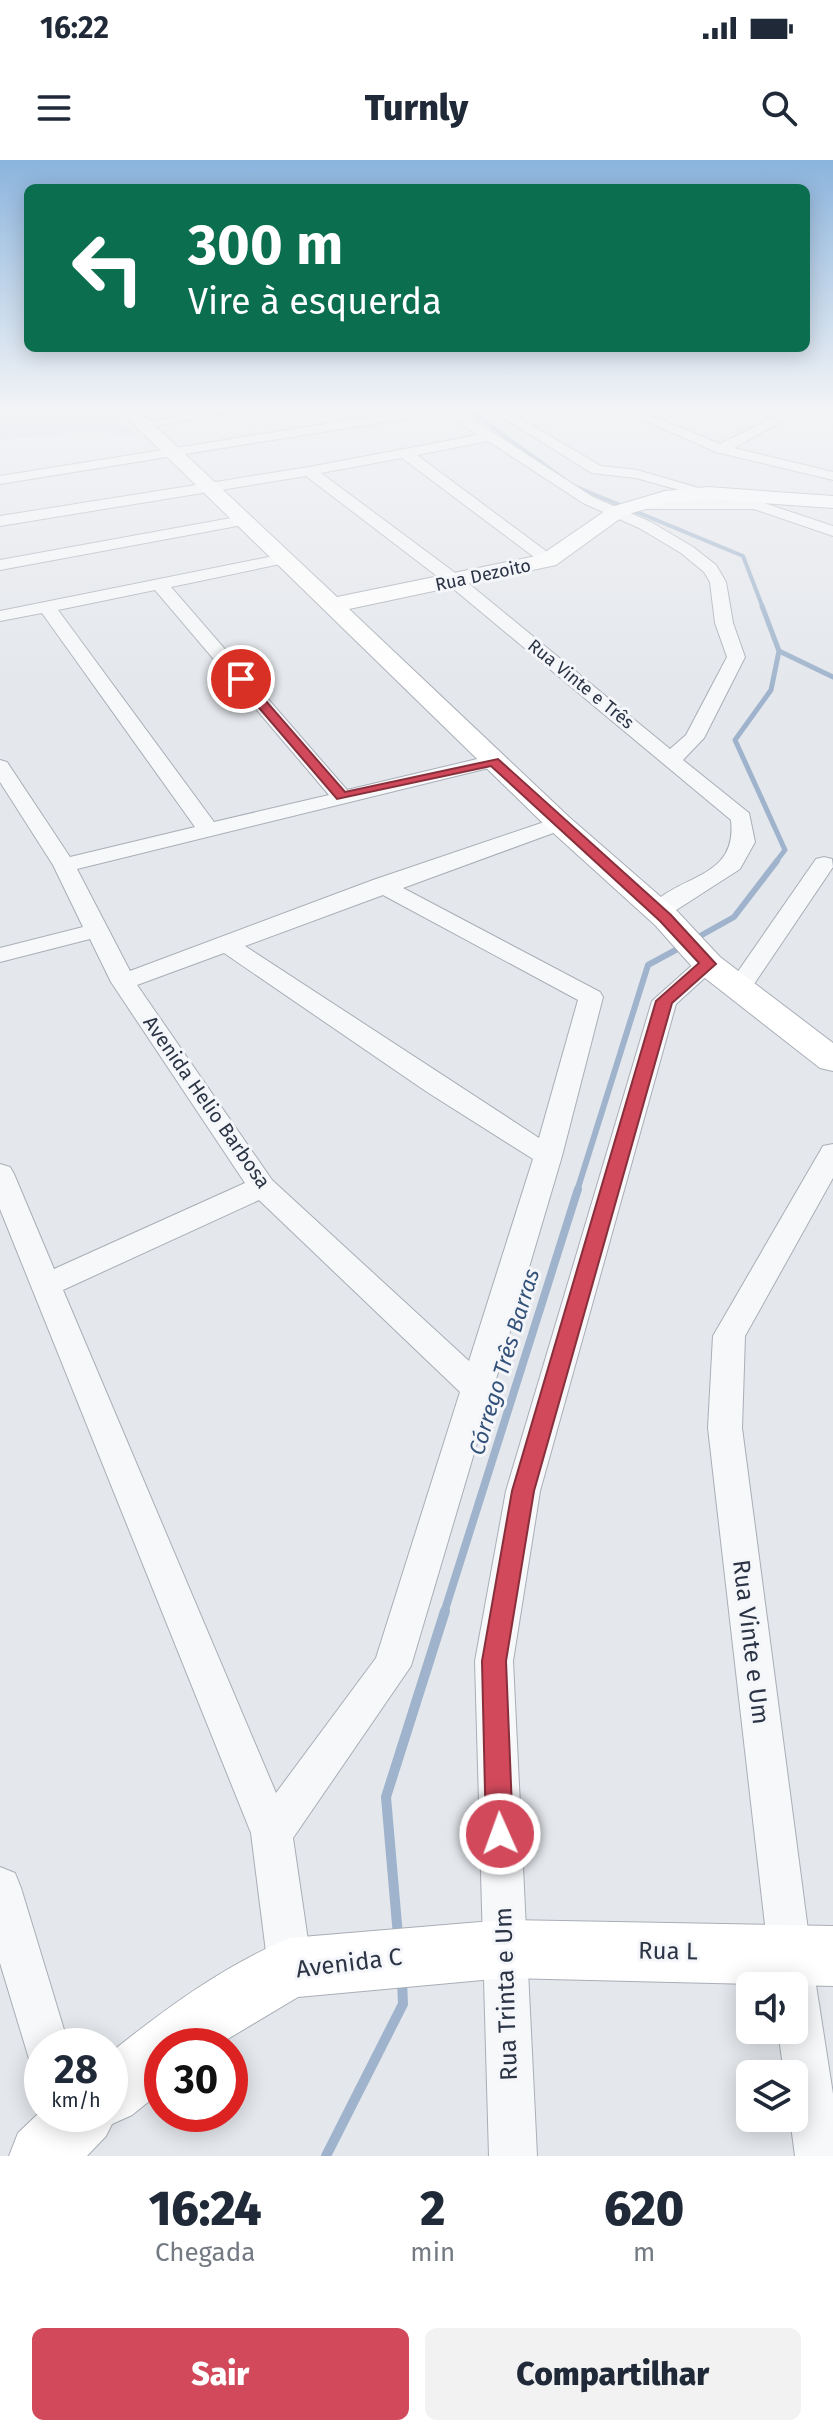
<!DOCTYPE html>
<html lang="pt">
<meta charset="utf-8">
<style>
body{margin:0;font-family:"Fira Sans",sans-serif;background:#f2f2f3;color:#1f2937;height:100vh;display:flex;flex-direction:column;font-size:30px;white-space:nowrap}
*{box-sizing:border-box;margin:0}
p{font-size:26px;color:#747a83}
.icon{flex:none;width:44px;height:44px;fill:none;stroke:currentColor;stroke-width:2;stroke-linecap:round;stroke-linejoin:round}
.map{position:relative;height:1996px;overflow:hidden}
.sheet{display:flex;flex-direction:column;background:#fff;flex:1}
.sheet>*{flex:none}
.banner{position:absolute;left:24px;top:24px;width:786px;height:168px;border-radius:12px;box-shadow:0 4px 20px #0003;background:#0b6e4f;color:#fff;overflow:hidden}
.fabs{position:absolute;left:736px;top:1812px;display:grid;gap:16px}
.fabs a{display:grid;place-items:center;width:72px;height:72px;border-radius:12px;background:#fff;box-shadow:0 4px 20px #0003;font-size:40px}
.speed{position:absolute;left:24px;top:1868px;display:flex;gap:16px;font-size:40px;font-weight:700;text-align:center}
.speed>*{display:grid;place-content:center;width:104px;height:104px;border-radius:50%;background:#fff;box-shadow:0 4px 20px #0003;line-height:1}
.speed small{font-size:20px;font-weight:400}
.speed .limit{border:12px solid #d22;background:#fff;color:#111}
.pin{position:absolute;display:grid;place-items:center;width:68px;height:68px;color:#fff;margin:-34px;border:4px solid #fff;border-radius:50%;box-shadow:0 2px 8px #0007}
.me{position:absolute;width:88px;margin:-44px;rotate:358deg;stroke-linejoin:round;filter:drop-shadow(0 0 6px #0008)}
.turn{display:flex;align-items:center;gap:28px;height:168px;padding:0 32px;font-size:36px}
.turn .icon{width:104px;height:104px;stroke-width:2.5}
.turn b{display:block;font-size:56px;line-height:68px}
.eta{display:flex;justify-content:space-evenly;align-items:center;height:136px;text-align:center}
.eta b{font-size:48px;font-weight:800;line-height:56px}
.action{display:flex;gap:16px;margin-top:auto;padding:16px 32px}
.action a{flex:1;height:92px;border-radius:12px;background:#d1495b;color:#fff;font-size:32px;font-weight:800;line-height:92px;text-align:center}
.action a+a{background:#f2f2f3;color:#1f2937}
.status{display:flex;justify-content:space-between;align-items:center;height:56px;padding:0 40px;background:#fff;direction:ltr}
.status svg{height:22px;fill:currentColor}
header{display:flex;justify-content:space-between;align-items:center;height:104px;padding:0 32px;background:#fff;font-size:36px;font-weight:800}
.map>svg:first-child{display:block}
.built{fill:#d2d6de}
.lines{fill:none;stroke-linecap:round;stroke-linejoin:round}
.stream-far4{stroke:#9fb4cc;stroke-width:4}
.stream-far3{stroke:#9fb4cc;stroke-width:5}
.stream-far2{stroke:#9fb4cc;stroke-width:6}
.stream-far1{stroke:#9fb4cc;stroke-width:8}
.stream{stroke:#9fb4cc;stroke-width:10}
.street-casing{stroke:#a9aeb7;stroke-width:2}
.secondary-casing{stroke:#a9aeb7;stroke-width:2}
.street{fill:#f7f8fa;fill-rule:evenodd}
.secondary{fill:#fff;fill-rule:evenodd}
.route{fill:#d1495b;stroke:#882f3b;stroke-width:2}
.labels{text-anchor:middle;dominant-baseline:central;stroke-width:6;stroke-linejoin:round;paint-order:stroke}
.far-street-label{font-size:18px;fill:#2b3445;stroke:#f4f6f9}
.street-label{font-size:20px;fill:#2b3445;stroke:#f4f6f9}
.water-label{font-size:22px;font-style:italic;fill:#34527a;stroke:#f4f6f9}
.near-street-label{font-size:24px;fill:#2b3445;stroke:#f4f6f9}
</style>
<div class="status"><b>16:22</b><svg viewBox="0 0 49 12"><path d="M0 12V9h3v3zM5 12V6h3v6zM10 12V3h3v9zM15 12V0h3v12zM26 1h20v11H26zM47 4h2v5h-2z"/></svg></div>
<header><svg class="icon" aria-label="menu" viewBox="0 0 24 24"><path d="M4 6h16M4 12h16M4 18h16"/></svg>Turnly<svg class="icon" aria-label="search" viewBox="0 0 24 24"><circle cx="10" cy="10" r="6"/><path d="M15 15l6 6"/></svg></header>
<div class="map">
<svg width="833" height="1996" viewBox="0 0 833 1996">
<rect width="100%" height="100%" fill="#e4e7ec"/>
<!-- built -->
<path class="built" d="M 0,250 L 113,250 L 135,275 L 85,272 L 0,280 Z"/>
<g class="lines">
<!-- stream-far4 -->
<path class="stream-far4" d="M 469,250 L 564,319
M 574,326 L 743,396 L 763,448"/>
<!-- stream-far3 -->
<path class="stream-far3" d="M 762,446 L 779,491 L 833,517
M 775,703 L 785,690 L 735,580 L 771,530 L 779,491"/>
<!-- stream-far2 -->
<path class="stream-far2" d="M 693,780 L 734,757 L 777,701
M 577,1031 L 648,805 L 683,786"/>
<!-- stream-far1 -->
<path class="stream-far1" d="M 444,1453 L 578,1029"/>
<!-- stream -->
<path class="stream" d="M 398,1776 L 386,1637 L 445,1451
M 326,1996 L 403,1844 L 402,1821"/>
<!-- street casing -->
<g class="street-casing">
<path id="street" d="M 213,250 L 244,250 L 142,268 L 135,264 Z
M 411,250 L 440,250 L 433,254 L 0,324 L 0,316 Z
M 443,250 L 458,250 L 593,337 L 651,362 L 693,387 L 716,405 L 726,422 L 733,463 L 745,497 L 704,578 L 683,600 L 749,653 L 755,682 L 740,709 L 667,756 L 651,756 L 647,751 C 675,713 738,722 731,660 L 450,426 L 306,316 L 0,366 L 0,356 L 309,307 L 478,275 ZM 488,281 L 583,343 L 639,368 L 681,393 L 704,412 L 710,422 L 715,463 L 727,497 L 686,575 L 670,589 L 462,418 L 321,313 L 402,298 L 542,403 L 554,403 L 554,397 L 417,295 Z
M 490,250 L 506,250 L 601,306 L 637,310 L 716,333 L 708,338 L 636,318 L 592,313 Z
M 621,250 L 638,250 L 720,284 L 787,250 L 802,250 L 734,288 L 833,312 L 833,320 L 716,292 Z
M 721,337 L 761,342 L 833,366 L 833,376 L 754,349 L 642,349 L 634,344 L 642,339 Z
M 242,356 L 248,358 L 248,364 L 0,410 L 0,400 Z
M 284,394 L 292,399 L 290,402 L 171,427 L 347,630 L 494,595 L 504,601 L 501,605 L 77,709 L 130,811 L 373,720 L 559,657 L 570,663 L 567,668 L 403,728 L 600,832 L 603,837 L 562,996 L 411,1506 L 293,1678 L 312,1808 L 305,1823 L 290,1830 L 275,1823 L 268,1808 L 251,1673 L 0,1049 L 0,1004 L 10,1007 L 14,1014 L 54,1109 L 245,1023 L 111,822 L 90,779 L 0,802 L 0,788 L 83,767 L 53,705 L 0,622 L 0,600 L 7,602 L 70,697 L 195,667 L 42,453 L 0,461 L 0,451 ZM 155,430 L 329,635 L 214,662 L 58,450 ZM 383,735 L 578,840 L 539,978 L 245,786 ZM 224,793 L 427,932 L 533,999 L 469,1201 L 272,1020 L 137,825 ZM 259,1040 L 460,1232 L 376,1498 L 276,1633 L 63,1130 Z
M 824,697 L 832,699 L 833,707 L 748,833 L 730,833 L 727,828 L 730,823 L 816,699 Z
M 708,797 L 720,804 L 676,844 L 540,1331 L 513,1501 L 537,1996 L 489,1996 L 475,1501 L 506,1331 L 652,841 L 699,799 Z
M 833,984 L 833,1018 L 745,1176 L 742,1268 L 811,1793 L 833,1934 L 833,1996 L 795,1996 L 790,1958 L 794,1958 L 794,1914 L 784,1914 L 778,1870 L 794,1870 L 794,1826 L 772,1826 L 708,1268 L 713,1176 L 823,986 Z
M 0,1707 L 15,1713 L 21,1728 L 69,1886 L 42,1886 L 42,1907 L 30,1902 L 0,1803 Z"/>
</g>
<!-- secondary casing -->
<g class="secondary-casing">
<path id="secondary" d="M 119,250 L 138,250 L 337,437 L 541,395 L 611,347 L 665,331 L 708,327 L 833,336 L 833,348 L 708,339 L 667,343 L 625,355 L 556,405 L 349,449 L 569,657 L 677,751 L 720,797 L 833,883 L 833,911 L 820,908 L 696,811 L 655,765 L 549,669 Z
M 504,1760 L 833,1766 L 833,1826 L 504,1818 L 298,1837 L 216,1886 L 162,1886 L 162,1931 L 132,1955 L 112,1964 L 106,1976 L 87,1996 L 9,1996 L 18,1973 L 42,1950 L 42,1954 L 110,1954 L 110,1893 C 165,1849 223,1806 290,1778 Z"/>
</g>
<!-- street -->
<use href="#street" class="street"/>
<!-- secondary -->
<use href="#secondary" class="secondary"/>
</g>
<!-- sky -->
<linearGradient id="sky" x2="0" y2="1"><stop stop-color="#8bb4dd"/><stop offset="0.47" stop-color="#f3f4f6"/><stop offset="1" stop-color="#f3f4f6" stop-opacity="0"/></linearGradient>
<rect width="833" height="529" fill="url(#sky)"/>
<!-- route -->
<path class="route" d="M 237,517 L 245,517 L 345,632 L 498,599 L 671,755 L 716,804 L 672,843 L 534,1331 L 506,1501 L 513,1674 L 509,1683 L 500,1687 L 490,1683 L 486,1674 L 482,1501 L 512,1331 L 656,841 L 699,803 L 660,761 L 491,606 L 337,639 L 237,522 Z"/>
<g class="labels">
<!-- far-street labels -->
<g class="far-street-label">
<text transform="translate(483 415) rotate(-12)">Rua Dezoito</text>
<text transform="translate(581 524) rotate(39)">Rua Vinte e Três</text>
</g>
<!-- street labels -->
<g class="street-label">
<text transform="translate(207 942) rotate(55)">Avenida Helio Barbosa</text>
</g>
<!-- water labels -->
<g class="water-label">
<text transform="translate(504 1202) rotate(-73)">Córrego Três Barras</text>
</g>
<!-- near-street labels -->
<g class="near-street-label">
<text transform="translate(751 1482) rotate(83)">Rua Vinte e Um</text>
<text transform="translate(668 1791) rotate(1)">Rua L</text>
<text transform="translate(349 1803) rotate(-7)">Avenida C</text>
<text transform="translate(506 1834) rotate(-92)">Rua Trinta e Um</text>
</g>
</g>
</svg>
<div class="fabs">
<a><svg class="icon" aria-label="sound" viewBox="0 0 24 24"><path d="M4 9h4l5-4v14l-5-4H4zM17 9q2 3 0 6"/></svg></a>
<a><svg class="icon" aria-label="layers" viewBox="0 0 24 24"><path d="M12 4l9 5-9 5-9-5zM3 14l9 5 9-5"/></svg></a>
</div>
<div class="speed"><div>28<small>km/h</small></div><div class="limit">30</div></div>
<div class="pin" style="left:241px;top:519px;background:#d93025"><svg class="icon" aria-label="arrive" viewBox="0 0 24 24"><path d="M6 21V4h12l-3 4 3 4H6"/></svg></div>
<svg class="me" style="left:500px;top:1674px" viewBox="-20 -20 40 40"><circle r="17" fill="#d1495b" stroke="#fff" stroke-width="3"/><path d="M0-11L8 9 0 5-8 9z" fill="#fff"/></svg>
<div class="banner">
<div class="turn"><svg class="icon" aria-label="left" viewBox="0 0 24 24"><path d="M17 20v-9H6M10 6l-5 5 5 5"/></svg><div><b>300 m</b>Vire à esquerda</div></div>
</div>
</div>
<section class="sheet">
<div class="eta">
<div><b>16:24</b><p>Chegada</p></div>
<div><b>2</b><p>min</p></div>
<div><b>620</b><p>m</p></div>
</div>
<div class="action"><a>Sair</a><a>Compartilhar</a></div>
</section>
